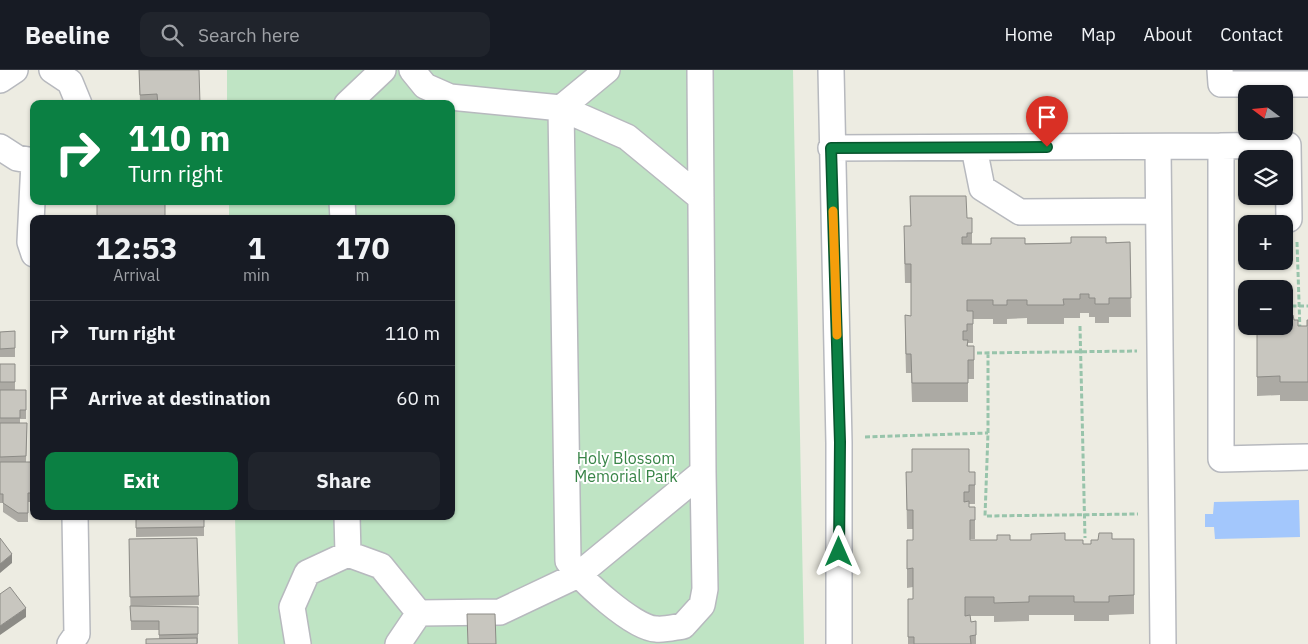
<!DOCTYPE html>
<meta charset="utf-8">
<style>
body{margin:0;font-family:"IBM Plex Sans",sans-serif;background:#20242c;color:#f1f3f6;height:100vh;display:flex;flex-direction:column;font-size:19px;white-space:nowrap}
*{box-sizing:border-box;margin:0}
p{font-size:16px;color:#9ea1a6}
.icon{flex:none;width:28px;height:28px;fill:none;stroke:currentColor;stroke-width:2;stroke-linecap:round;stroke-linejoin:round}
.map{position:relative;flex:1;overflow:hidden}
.side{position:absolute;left:30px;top:145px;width:425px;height:305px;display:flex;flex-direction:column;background:#171b24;border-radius:10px;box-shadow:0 1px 4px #0004}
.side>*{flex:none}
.guide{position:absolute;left:30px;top:30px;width:425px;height:105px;border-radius:10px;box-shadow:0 1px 4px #0004;background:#0b8043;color:#fff;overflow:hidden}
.needle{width:32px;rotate:286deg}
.buttons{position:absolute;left:1238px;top:15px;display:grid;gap:10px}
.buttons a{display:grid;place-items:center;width:55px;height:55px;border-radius:10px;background:#171b24;box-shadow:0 1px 4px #0004;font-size:25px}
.pin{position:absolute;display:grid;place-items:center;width:42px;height:42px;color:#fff;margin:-51px -21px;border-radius:50% 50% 50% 0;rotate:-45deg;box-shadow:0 0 5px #0007}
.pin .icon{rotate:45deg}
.me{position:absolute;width:55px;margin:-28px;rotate:0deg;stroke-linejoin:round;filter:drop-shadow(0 0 4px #0008)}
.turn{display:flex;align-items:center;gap:18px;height:105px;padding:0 15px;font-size:22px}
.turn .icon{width:65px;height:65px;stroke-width:2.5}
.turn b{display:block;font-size:35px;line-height:42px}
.eta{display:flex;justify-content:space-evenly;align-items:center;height:85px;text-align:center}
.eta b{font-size:30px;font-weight:700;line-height:35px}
.cta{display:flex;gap:10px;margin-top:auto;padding:10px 15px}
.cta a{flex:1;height:58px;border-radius:10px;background:#0b8043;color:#fff;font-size:20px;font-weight:700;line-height:58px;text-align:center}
.cta a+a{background:#20242c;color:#f1f3f6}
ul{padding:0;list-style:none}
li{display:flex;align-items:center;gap:15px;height:65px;padding:0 15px;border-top:1px solid #363941}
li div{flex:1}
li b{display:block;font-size:19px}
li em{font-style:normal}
header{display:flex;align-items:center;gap:30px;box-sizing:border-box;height:70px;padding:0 25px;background:#171b24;border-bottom:1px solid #363941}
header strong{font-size:24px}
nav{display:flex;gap:28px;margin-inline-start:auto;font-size:18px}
.search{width:350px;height:45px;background:#20242c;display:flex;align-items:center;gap:12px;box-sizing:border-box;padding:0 18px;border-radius:10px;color:#9ea1a6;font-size:19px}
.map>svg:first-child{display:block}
.green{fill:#bfe4c4}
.water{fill:#a3c7fc}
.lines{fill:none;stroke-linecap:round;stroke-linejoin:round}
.minor-casing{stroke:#b7b9be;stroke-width:28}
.path{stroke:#98c4ab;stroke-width:3;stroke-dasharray:5 2.5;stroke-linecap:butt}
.minor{stroke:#fff;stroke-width:25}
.wall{fill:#acaaa4}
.shaded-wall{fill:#8c8b86}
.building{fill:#c8c6bf;stroke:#8c8b86}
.route-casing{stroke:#07532c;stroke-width:12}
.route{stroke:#0b8043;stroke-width:9}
.slow{stroke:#f59e0b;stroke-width:9}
.labels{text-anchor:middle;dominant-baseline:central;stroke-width:4;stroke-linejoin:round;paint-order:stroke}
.park-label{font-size:16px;fill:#388447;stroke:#fff}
</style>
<header>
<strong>Beeline</strong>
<div class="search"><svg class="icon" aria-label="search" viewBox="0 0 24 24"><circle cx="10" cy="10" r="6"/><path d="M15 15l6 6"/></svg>Search here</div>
<nav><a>Home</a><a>Map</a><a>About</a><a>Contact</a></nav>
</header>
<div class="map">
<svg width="1308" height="574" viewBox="0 0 1308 574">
<rect width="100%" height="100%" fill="#edece2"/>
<!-- green -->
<path class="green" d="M 227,0 L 793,0 L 804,574 L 238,574 L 235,446 L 451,446 L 451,149 L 229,149 L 229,131 L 451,131 L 451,34 L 227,34 Z"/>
<!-- water -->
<path class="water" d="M 1299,430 L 1300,467 L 1215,469 L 1214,457 L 1205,457 L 1205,444 L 1213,444 L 1214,432 Z"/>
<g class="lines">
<!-- minor casing -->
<g class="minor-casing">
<path id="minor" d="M 52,0 L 70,12 L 79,34
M 412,0 L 425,16 L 450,27 L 561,38 L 627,67 L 701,128
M 607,0 L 561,38 L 568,491 C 581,510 633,558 656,559 C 665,560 675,557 683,556 L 702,535 L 705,519 L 703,402
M 831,0 L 839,373 L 839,574
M 1220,0 L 1221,14 L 1308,14
M 0,10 L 15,0
M 347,34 L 383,0
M 1221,76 L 1288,75 L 1289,149
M 0,77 L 17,88 L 34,91
M 1158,77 L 1163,574
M 831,78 L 1221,76 L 1221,389 L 1308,387
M 974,78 L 982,118 L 1020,142 L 1157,141
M 34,92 L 30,172 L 34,184
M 342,131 L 343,149
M 348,484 L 381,496 L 419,543
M 70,574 L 77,564 L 75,446
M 298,574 L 292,537 L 307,503 L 348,484 L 347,446
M 398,574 L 419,543 L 500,542 L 578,505 L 703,402 L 700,0"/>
</g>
<!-- path -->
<path class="path" d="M 1297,172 L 1300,261
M 1284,236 L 1308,236
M 1080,256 L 1085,468
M 977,283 L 1137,281
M 988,283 L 988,363 L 985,446 L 1138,444
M 865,367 L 988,363"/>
<!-- minor -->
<use href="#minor" class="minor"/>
</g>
<!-- wall -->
<path class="wall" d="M 139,0 L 200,34 L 140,33 Z
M 967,148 L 972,148 L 972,174 L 1071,173 L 1071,167 L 1106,173 L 1130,172 L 1131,247 L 1109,247 L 1109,253 L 1095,253 L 1095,247 L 1089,247 L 1089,243 L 1080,243 L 1080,248 L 1064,248 L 1064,254 L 1027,254 L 1027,248 L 1007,249 L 1007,254 L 993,254 L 993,249 L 973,249 L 973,273 L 968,273 L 968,276 L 974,276 L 974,309 L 968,309 L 968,332 L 912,332 L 911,303 L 906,303 L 905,264 L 911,246 L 911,213 L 905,213 L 904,175 L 910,156 Z
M 1294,250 L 1298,256 L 1307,256 L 1308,250 L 1308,331 L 1280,331 L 1280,325 L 1257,326 L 1257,256 Z
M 15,261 L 15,287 L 0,287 L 0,262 Z
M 0,294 L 15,294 L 15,320 L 26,320 L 26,349 L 20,349 L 20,353 L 27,361 L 26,392 L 34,392 L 34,432 L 28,432 L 28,452 L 18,452 L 3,442 L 3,433 L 0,433 Z
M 906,402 L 969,402 L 975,415 L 975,434 L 969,434 L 969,437 L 975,437 L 975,469 L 970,469 L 970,470 L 1065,470 L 1083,474 L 1091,474 L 1112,469 L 1134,469 L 1134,544 L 1109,545 L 1109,551 L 1074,551 L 1074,545 L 1029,545 L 1029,551 L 994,552 L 994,546 L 970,546 L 971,552 L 976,551 L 976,574 L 908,574 L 908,529 L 913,529 L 913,517 L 907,518 L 907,470 L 913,470 L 913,459 L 907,459 Z
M 136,446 L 204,446 L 204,466 L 136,467 Z
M 197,468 L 199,535 L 139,536 L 198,537 L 198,573 L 159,569 L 159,560 L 131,560 L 129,469 Z"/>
<!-- shaded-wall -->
<path class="shaded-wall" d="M 12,484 L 12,493 L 0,503 L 0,494 Z
M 26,538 L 26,547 L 0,565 L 0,556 Z"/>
<!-- building -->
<path class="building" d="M 139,0 L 199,0 L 200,34 L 158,34 L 157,24 L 140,25 Z
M 910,126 L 966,126 L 967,148 L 972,148 L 972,163 L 967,163 L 967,167 L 962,167 L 962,174 L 991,174 L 991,168 L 1025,168 L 1025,174 L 1071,173 L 1071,167 L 1106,167 L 1106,173 L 1130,172 L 1131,228 L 1109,228 L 1109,234 L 1095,234 L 1095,228 L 1089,228 L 1089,224 L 1080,224 L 1080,229 L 1063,229 L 1064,235 L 1027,235 L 1027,230 L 1007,230 L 1007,235 L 993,235 L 993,230 L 967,230 L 967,241 L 973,241 L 973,254 L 967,254 L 967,261 L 963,261 L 963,270 L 968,270 L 967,276 L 974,276 L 974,290 L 968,290 L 968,313 L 912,313 L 911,284 L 906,284 L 905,245 L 911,246 L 911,194 L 905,194 L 904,156 L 911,156 Z
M 97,131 L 165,131 L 165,149 L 97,149 Z
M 1284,245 L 1293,245 L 1294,250 L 1298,250 L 1298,256 L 1307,256 L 1307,250 L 1308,250 L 1308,312 L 1280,312 L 1280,306 L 1257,307 L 1257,256 L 1284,256 Z
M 15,261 L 15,278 L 0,279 L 0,262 Z
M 0,294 L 15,294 L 15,312 L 0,312 Z
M 0,320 L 26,320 L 26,340 L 20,340 L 20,348 L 0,348 Z
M 0,353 L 27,353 L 26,386 L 0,387 Z
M 912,379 L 969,379 L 969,402 L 975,402 L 975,415 L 969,415 L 969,422 L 964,422 L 964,432 L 969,431 L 969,437 L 975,437 L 975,450 L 970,450 L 970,470 L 997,470 L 997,465 L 1010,465 L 1010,470 L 1031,470 L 1031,464 L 1065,463 L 1065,470 L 1083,470 L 1083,474 L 1091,474 L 1091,470 L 1098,470 L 1099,463 L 1112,463 L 1112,469 L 1134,469 L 1134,525 L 1109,526 L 1109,532 L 1074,532 L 1074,526 L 1029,526 L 1029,532 L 994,533 L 994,527 L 965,527 L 965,546 L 970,545 L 971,552 L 976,551 L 976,565 L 970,566 L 971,574 L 914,574 L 914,567 L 908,567 L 908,529 L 913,529 L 913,498 L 907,499 L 907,470 L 913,470 L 913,440 L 907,440 L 906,402 L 912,402 Z
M 0,392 L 34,392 L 34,423 L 28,423 L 28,443 L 18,443 L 3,433 L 3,424 L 0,424 Z
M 136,446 L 204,446 L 204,457 L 136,458 Z
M 0,468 L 12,484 L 0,494 Z
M 197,468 L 199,526 L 130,527 L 129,469 Z
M 10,517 L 26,538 L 0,556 L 0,524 Z
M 130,536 L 198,537 L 198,564 L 159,565 L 159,551 L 131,551 Z
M 467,544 L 495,544 L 496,574 L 468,574 Z
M 197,568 L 197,574 L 146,574 L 146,569 Z"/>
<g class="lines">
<!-- route casing -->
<g class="route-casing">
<path id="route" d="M 839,482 L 840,372 L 831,78 L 1047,77"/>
</g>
<!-- route -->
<use href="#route" class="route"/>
<!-- slow -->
<path class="slow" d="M 833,141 L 837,265"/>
</g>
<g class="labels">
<!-- park labels -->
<g class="park-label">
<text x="626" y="388">Holy Blossom<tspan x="626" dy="18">Memorial Park</tspan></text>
</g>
</g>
</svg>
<div class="buttons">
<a><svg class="needle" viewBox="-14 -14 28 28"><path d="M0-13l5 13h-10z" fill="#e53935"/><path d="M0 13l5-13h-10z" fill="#9ea1a6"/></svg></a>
<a><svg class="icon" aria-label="layers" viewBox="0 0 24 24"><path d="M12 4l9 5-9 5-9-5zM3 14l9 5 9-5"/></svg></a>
<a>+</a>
<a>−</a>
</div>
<div class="pin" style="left:1047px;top:77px;background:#d93025"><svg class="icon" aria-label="arrive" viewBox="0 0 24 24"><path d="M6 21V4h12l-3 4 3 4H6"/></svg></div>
<svg class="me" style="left:839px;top:482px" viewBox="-20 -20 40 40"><path d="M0-17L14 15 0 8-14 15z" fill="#0b8043" stroke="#fff" stroke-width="4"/></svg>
<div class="guide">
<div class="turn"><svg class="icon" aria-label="right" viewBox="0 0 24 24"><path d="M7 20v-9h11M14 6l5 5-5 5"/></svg><div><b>110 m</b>Turn right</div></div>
</div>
<section class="side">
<div class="eta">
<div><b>12:53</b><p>Arrival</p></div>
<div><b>1</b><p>min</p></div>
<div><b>170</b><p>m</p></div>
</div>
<ul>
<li><svg class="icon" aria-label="right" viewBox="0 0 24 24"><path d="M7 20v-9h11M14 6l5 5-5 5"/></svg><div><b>Turn right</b></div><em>110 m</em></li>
<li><svg class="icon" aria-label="arrive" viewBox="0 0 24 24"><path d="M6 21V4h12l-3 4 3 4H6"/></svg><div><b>Arrive at destination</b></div><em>60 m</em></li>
</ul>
<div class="cta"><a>Exit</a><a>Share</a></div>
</section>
</div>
